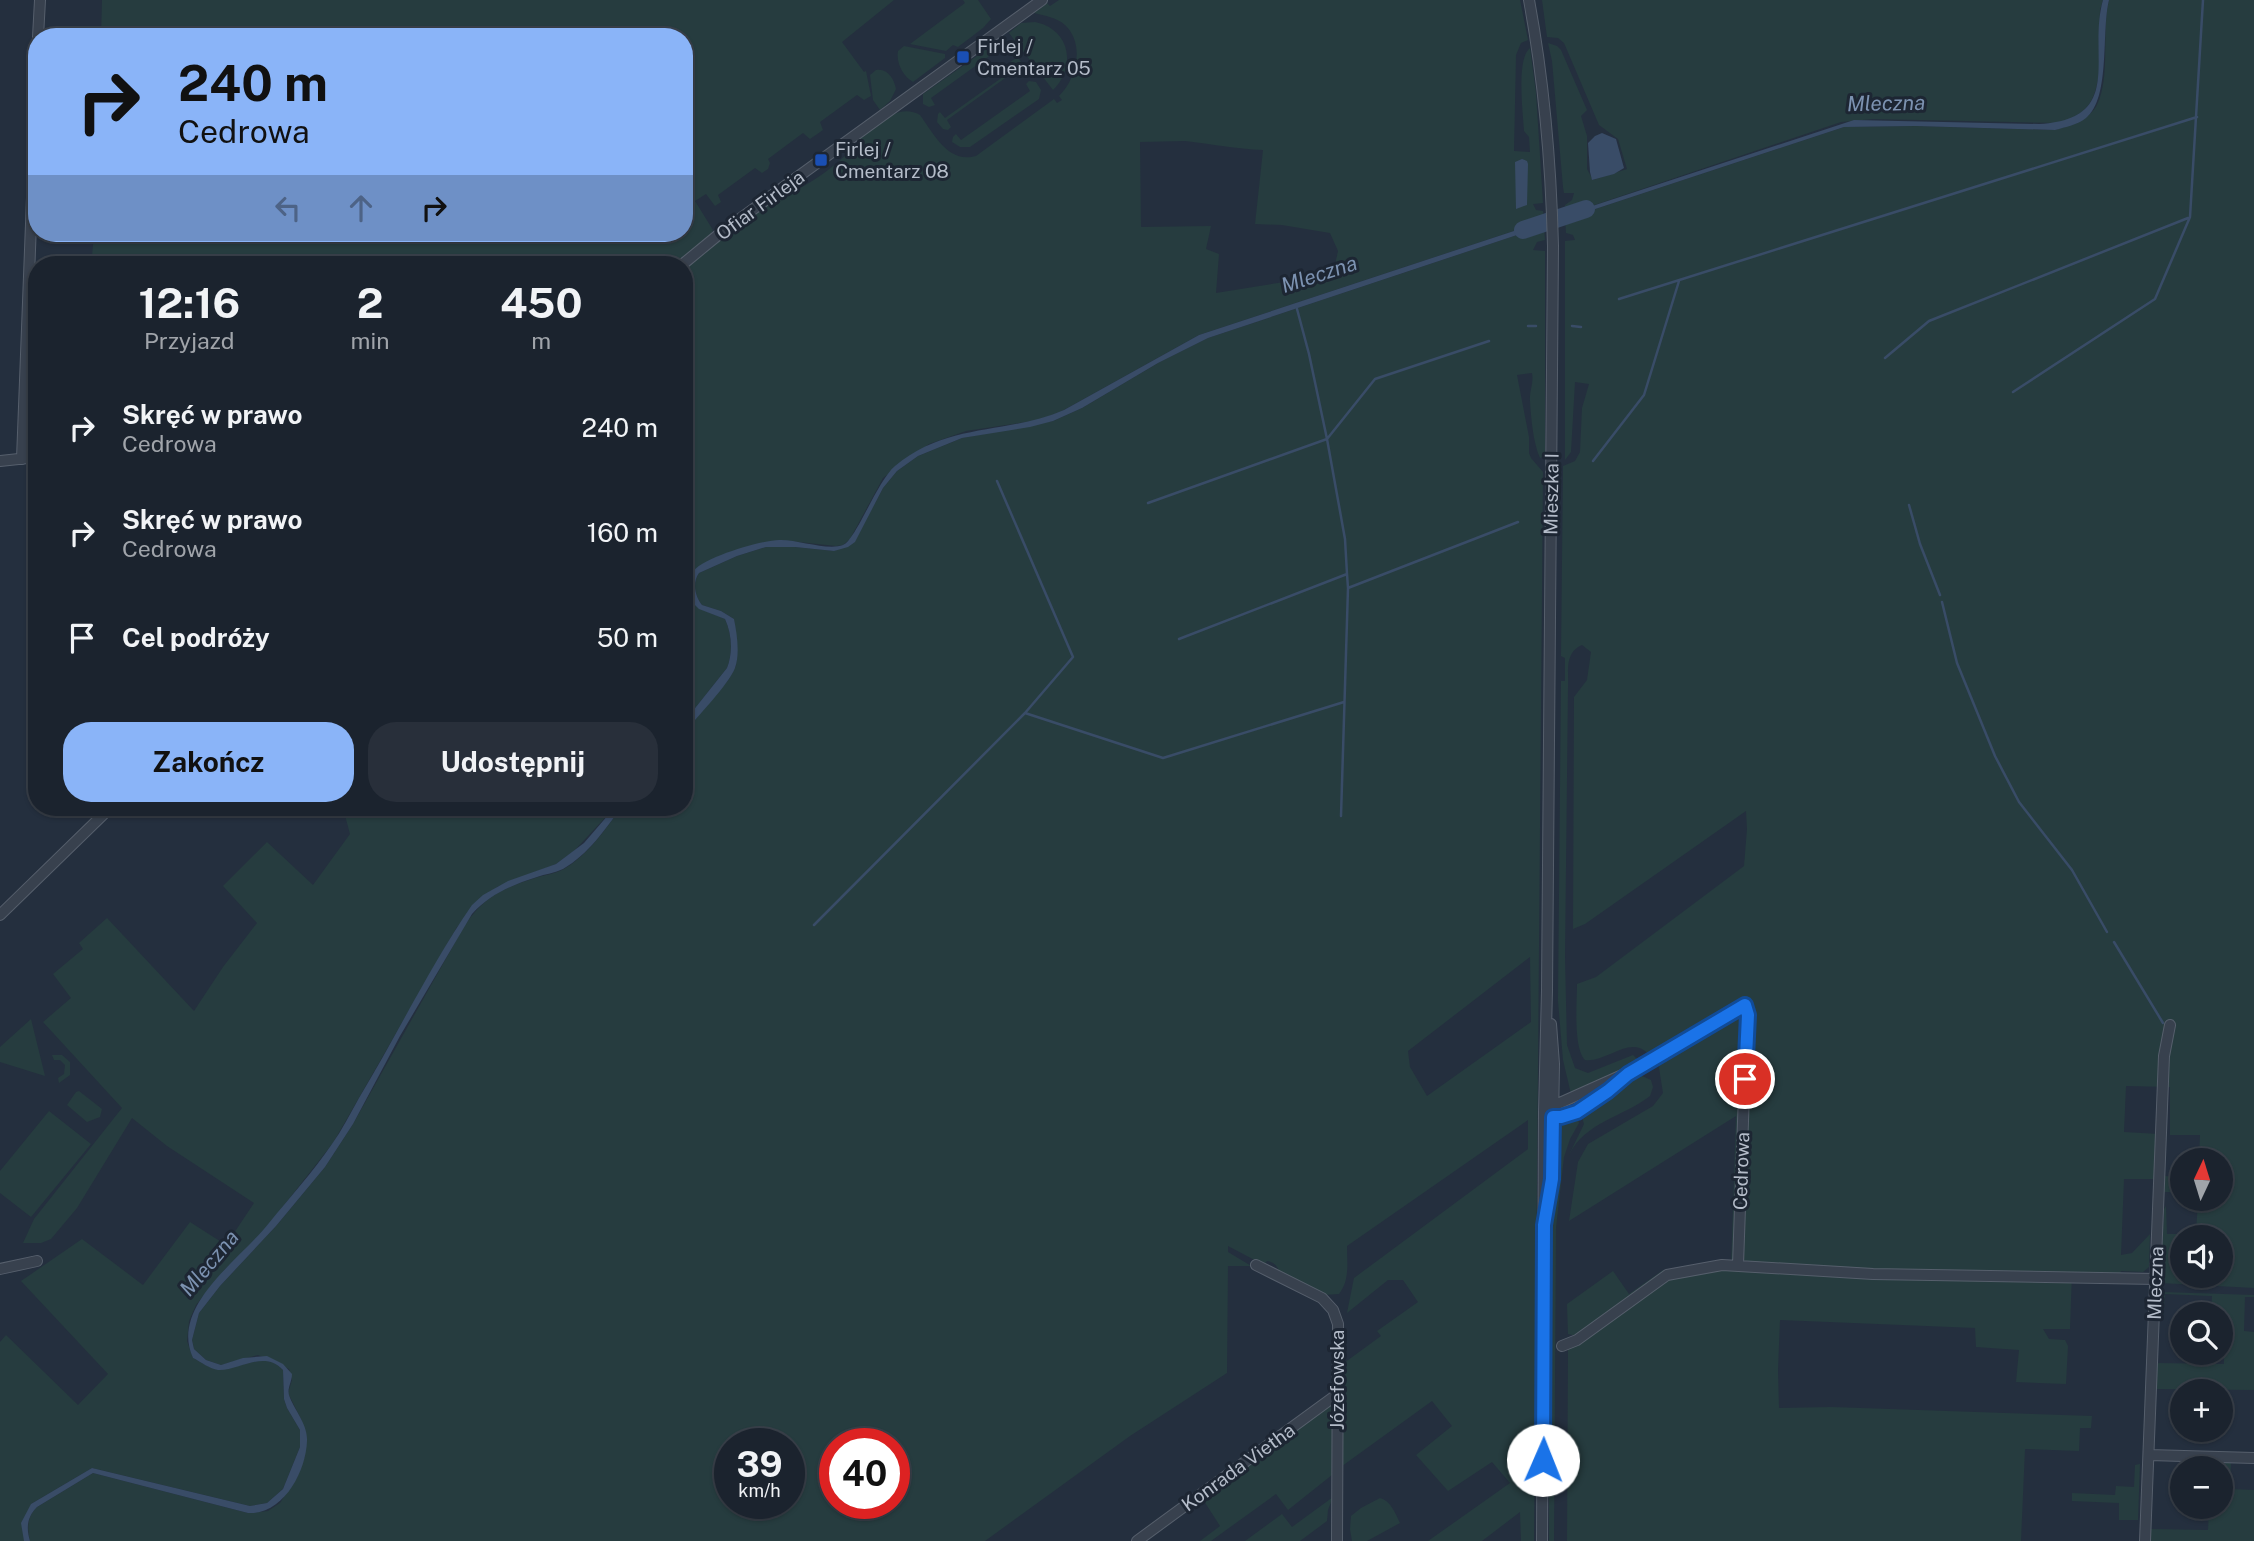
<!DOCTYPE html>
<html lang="pl">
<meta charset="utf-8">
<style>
body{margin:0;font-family:"Public Sans",sans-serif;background:#282f3a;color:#f1f3f6;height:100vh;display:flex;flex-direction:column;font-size:26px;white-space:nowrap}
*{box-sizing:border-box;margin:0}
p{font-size:23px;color:#a0a4aa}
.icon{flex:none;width:38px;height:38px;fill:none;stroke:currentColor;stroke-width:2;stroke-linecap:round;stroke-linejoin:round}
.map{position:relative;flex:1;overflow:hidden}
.details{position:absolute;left:28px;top:256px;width:665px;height:560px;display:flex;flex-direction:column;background:#1b232e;border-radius:28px;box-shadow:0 2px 5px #0004,0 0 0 2px #39404a}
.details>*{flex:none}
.hud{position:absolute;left:28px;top:28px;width:665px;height:214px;border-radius:28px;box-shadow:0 2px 5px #0004,0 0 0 2px #39404a;background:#8ab4f8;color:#111;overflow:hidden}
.needle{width:46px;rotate:4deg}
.buttons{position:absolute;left:2170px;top:1148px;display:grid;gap:14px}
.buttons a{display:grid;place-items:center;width:63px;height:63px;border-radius:50%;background:#1b232e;box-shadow:0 2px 5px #0004,0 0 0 2px #39404a;font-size:35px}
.speed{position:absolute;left:714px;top:1428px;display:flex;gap:14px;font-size:35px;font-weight:700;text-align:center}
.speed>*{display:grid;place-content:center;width:91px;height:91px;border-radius:50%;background:#1b232e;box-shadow:0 2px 5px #0004,0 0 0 2px #39404a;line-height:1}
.speed small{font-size:18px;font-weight:400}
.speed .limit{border:10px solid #d22;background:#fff;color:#111}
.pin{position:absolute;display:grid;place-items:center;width:60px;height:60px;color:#fff;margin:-30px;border:4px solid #fff;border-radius:50%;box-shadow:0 2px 7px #0007}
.me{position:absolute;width:77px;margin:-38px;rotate:1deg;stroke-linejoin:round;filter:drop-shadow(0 0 5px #0008)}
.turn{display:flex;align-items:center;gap:24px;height:147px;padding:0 35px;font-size:32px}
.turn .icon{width:91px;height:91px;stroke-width:2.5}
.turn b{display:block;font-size:49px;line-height:60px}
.lanes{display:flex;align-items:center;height:66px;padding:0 35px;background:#0003;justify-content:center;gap:35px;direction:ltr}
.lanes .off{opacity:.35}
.eta{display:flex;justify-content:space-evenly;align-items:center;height:119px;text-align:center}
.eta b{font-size:42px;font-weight:700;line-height:49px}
.primary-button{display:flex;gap:14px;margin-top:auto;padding:14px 35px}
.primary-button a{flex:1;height:80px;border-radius:28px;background:#8ab4f8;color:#111;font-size:28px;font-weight:700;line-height:80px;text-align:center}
.primary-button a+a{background:#282f3a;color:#f1f3f6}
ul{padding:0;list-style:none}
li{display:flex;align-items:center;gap:21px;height:105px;padding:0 35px}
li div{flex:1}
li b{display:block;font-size:26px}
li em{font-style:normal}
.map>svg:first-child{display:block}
.green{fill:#263c3f;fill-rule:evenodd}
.water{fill:#394c67}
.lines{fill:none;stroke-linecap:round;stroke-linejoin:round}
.stream{stroke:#394c67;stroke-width:2.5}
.river{stroke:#394c67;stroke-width:18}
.minor-casing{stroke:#565f6c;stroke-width:12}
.minor{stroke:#38414e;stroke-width:10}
.route-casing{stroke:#114b97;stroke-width:18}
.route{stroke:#1a73e8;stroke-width:12}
.transit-dot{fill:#1a4fb4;stroke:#1d2633;stroke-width:2.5}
.labels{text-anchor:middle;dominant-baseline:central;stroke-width:6;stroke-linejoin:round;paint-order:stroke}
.poi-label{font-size:19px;fill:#b4bcc9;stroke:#1d2633;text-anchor:start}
.street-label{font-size:19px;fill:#b4bcc9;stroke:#1d2633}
.water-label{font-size:21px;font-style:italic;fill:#7c92b1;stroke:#1d2633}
</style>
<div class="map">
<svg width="2254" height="1541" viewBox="0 0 2254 1541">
<rect width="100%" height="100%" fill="#242f3e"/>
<!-- green -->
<path class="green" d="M 102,0 L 894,0 L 842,42 L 864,72 L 866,71 L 871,96 L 864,100 L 857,95 L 820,122 L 823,130 L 810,139 L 803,133 L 768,159 L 770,163 L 768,169 L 762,173 L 755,168 L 718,195 L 721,202 L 715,206 L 706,194 L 695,201 L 713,230 L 711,234 L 676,264 L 123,264 L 123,258 L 92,256 L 94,233 L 684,233 L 684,37 L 101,37 Z
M 963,0 L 978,0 L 991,19 L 983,28 L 958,47 L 953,45 L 946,51 L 910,44 L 965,3 Z
M 1059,0 L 1520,0 L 1528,40 L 1521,43 L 1516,55 L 1514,151 L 1530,152 L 1529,137 L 1524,131 C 1523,112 1516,59 1530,48 L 1536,93 L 1543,203 L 1533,204 L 1536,210 L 1543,211 L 1544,221 L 1199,335 L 1064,410 L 1040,420 L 966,431 L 929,444 L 883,478 L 850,539 L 843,545 L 836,546 L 780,540 L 703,564 L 689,584 C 695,614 700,607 725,619 C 732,634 733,653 727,668 L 684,722 L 684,270 L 720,238 L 781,195 L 783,197 C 812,183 839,165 860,140 L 859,139 C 875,126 898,102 920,115 C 934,134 948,164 976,156 L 1054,99 L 1057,103 L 1062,100 L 1059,96 C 1077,78 1085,44 1065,25 C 1056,17 1045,16 1034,13 L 1047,3 L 1050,6 ZM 1185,141 C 1212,144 1236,149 1263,150 L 1255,224 L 1282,225 L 1330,233 L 1338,251 L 1333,274 L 1216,293 L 1219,254 L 1206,249 L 1211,226 L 1141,227 L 1140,142 Z
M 1542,0 L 2103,0 L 2100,10 C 2099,38 2106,92 2083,111 C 2076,117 2067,120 2058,123 L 1873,119 L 1841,122 L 1565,215 L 1565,205 L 1572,200 L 1574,193 L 1564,193 L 1563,187 L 1552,61 L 1548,43 L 1557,46 L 1561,50 L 1587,110 L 1581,116 L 1587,136 L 1587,169 L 1593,180 L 1627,169 L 1618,139 L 1599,125 L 1564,43 L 1558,38 L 1547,37 Z
M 2109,0 L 2254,0 L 2254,1288 L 2160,1283 L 2164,1209 L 2166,1206 L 2167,1234 L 2196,1234 L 2198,1199 L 2221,1199 L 2221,1160 L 2199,1160 L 2200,1135 L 2170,1135 L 2170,1087 L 2126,1086 L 2124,1132 L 2159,1134 L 2156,1179 L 2124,1179 L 2121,1255 L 2132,1253 L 2150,1234 L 2149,1267 L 2143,1272 L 2121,1271 L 2120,1274 L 2072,1273 L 2070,1329 L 2043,1329 L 2049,1339 L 2065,1340 L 2068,1346 L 2066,1384 L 2016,1382 L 2019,1350 L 1976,1347 L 1975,1328 L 1780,1320 L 1778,1370 L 1779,1408 L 1832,1407 L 2092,1416 L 2091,1428 L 2080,1428 L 2079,1451 L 2025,1449 L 2021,1541 L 1567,1541 L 1568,1349 L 1672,1278 L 1731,1268 L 1736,1116 L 1569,1221 L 1578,1162 L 1588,1144 L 1653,1106 L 1663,1093 L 1659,1068 L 1660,1062 L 1740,1013 L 1745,1017 L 1752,1014 L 1747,1001 L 1742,1000 L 1649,1055 C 1632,1033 1606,1063 1585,1060 C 1573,1047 1577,1002 1577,984 L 1596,977 L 1744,866 L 1747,829 L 1746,811 L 1585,924 L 1573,929 L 1574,697 L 1587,680 L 1591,652 L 1582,645 C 1564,653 1569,671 1568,688 L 1565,957 L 1567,1045 L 1575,1068 L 1588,1073 L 1633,1055 L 1639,1061 L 1571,1094 L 1563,1060 L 1558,1001 L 1561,681 L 1565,681 L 1565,658 L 1561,656 L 1563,466 L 1575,461 L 1580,452 L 1582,408 L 1589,384 L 1575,382 L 1571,452 L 1565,460 L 1565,241 L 1575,240 L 1573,235 L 1566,233 L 1565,219 L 1844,127 L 1915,126 L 2055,130 C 2069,126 2090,119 2097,105 C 2111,76 2101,33 2109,0 ZM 2182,1237 L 2221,1237 L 2221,1276 L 2182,1276 Z
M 1035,22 C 1070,29 1077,66 1053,90 L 1009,33 L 1021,23 Z
M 1001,39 L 1006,40 L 1011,48 L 1004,55 L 999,49 L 931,98 L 935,105 L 929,107 L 923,104 L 923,94 Z
M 904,46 L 945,54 L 945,58 L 913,82 C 903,76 896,63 898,51 Z
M 1015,59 L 1019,59 L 1026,69 L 1024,75 L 1020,77 L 1015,71 L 947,120 L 951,127 L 948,130 L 943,129 L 937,122 L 938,114 L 940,112 L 945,118 L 1014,69 L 1010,62 Z
M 876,70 C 888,68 894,79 896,89 L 890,101 L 880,110 L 873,100 L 870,75 Z
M 1029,81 L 1036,82 L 1041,90 L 1039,99 L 970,147 L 960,147 L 952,142 L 953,137 L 956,134 L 961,140 L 1030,91 L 1026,84 Z
M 1544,226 L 1545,240 L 1537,242 L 1533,250 L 1545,251 L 1545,456 L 1540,458 C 1533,442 1531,418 1530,401 C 1529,391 1534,384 1532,373 L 1517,375 L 1529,437 L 1529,453 L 1531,458 L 1543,472 L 1534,1541 L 1521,1541 L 1520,1512 L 1482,1541 L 1428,1541 L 1510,1483 L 1492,1462 L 1448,1491 L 1416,1455 L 1452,1426 L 1432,1401 L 1338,1469 L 1344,1363 L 1381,1336 L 1377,1331 L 1418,1302 L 1403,1280 L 1388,1280 L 1347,1313 L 1354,1278 L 1528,1149 L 1528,1120 L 1347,1246 C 1347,1263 1350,1280 1339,1294 L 1323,1295 L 1279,1271 C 1277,1265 1273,1262 1267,1261 L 1264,1265 L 1228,1246 L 1228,1252 L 1258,1270 L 1250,1266 L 1228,1266 L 1227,1373 L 1130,1436 L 985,1541 L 30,1541 C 27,1527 27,1517 37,1507 L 93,1473 L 248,1513 L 268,1511 L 280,1503 L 297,1477 L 305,1456 L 302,1421 L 288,1393 L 292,1380 L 289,1369 L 258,1355 L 221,1365 L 206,1360 L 194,1349 L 192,1340 L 199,1313 L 220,1286 L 276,1226 L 325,1167 L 353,1124 L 462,930 C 481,899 500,889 535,878 C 544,875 554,874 562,870 C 588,856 605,829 622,807 L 684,807 L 684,733 L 729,679 L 736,666 L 737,650 L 734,619 L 721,611 L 702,605 C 695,596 692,583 699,573 L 737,556 L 766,547 L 795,547 L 834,551 L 855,541 L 883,488 L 897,471 L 918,456 L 962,438 L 1053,421 L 1082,408 L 1158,363 L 1208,338 ZM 1530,957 L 1531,1022 L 1427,1096 L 1410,1067 L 1408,1051 ZM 730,1444 L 789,1444 L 789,1503 L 730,1503 ZM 835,1444 L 894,1444 L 894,1503 L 835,1503 Z
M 366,807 L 615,807 L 574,851 L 556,864 L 497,887 L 457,927 L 333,1143 L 270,1223 L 248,1248 L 225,1269 L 196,1305 L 189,1321 L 187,1341 L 193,1358 C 201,1362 210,1369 219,1369 C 240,1370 265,1349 283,1370 L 284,1399 L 287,1408 L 300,1430 L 300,1447 L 283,1489 L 267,1503 L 250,1506 L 92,1468 L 31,1504 L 24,1541 L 0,1541 L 0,1342 L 6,1335 L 78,1405 L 108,1374 L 21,1281 L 82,1239 L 143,1285 L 190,1222 L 226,1245 L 254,1203 L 167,1146 L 132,1118 L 77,1208 L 51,1239 L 41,1243 L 23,1243 L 34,1219 L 122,1108 L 43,1022 L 71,998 L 53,974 L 83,949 L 79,943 L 107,918 L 194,1011 L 223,967 L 257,923 L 223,886 L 267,842 L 313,885 L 350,834 L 343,808 L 364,813 Z
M 31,1019 L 45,1076 L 0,1062 L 0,1047 Z
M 52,1055 L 62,1055 L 70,1062 L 70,1075 L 59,1083 L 58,1078 L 64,1074 L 65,1065 L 60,1060 L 54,1060 Z
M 1640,1075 L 1651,1080 L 1653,1087 L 1650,1096 C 1623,1117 1585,1122 1569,1155 L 1584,1124 L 1581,1114 Z
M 79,1091 L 102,1109 L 100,1117 L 87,1122 L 67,1105 L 76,1092 Z
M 49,1111 L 91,1144 L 31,1217 L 0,1193 L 0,1171 Z
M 1577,1116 L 1579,1123 L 1570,1139 L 1564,1157 L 1556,1228 L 1554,1541 L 1549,1541 L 1549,1232 L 1557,1133 L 1562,1125 Z
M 2164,1176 L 2182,1177 L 2182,1192 L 2164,1192 Z
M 1663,1270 L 1666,1273 L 1576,1336 L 1568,1334 L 1567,1304 L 1613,1271 L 1629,1294 Z
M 2163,1292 L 2254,1295 L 2254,1297 L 2245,1297 L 2244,1331 L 2254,1332 L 2254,1390 L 2155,1389 L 2156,1363 L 2224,1364 L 2224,1331 L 2221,1331 L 2221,1314 L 2211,1314 L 2212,1296 L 2165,1294 L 2163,1320 L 2158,1320 L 2159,1294 Z
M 1332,1403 L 1335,1404 L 1332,1475 L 1288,1510 L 1276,1494 L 1211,1541 L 1200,1541 L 1220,1526 L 1202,1498 Z
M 2220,1462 L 2231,1463 L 2230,1489 L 2254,1490 L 2254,1541 L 2149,1541 L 2150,1529 L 2208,1530 L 2209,1507 L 2221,1507 Z
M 2140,1464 L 2138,1520 L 2119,1520 L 2119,1503 L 2072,1501 L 2072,1493 L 2115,1495 L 2116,1486 L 2134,1487 L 2135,1465 Z
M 1333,1497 L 1328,1510 L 1327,1521 L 1300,1541 L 1245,1541 L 1282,1514 L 1292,1527 Z
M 1380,1498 C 1391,1501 1395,1513 1400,1523 L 1367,1541 L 1352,1541 L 1350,1529 L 1351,1516 L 1361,1508 Z"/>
<!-- water -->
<path class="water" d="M 2103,0 L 2109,0 C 2101,32 2111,98 2086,118 C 2077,125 2066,127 2055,130 L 1915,126 L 1844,127 L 1565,219 L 1565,215 L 1854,120 L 2039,124 C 2126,119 2087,56 2103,0 Z
M 1602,133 L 1616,139 L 1624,168 L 1614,174 L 1592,180 L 1590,172 L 1588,143 L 1595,136 Z
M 1522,159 L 1527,161 L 1528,164 L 1527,205 L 1516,209 L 1515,162 Z
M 1544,221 L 1544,226 L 1208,338 L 1158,363 L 1082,408 L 1053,421 L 1030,427 L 962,438 L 918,456 L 897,471 L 883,488 L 855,542 L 848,547 L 834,551 L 795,547 L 766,547 L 737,556 L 699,573 C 692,583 695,596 702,605 L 721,611 L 734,619 C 737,634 740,654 735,668 C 729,684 696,718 684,733 L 684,722 L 727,668 C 733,653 732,634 725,619 L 699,609 L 694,604 C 691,595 687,582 692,573 C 700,558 762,540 779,540 C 797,539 827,551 843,545 C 856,540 877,481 895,466 C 948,422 1005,435 1064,410 L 1199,335 Z
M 615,807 L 622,807 C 605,829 589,854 563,869 C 555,873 545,874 537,877 C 512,885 490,894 472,914 L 400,1036 L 353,1124 L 325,1167 L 276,1226 L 220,1286 L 199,1313 L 192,1340 L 194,1349 L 206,1360 L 221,1365 L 243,1358 L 267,1356 L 283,1364 L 292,1374 C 292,1382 287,1388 289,1395 C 294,1410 308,1424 307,1441 C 306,1472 283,1515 248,1513 L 93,1473 L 37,1507 C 27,1517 26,1528 30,1541 L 24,1541 L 21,1523 L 31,1504 L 92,1468 L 250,1506 L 267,1503 L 283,1489 L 300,1447 L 300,1430 L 287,1408 L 284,1399 L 283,1370 C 264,1349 240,1371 218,1370 C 210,1369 201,1362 193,1358 C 169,1306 241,1259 269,1223 C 290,1197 313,1172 332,1144 C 342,1130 350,1114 359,1098 C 397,1035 430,966 472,905 L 483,895 L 508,881 L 556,864 L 584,843 Z"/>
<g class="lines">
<!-- stream -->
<path class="stream" d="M 1619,299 L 2197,117
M 1297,309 L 1309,354 L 1327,439
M 1528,326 L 1536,326
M 1572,326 L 1581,327
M 1885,358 L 1929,321 L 2188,218
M 2013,392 L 2155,299 L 2190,217 L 2203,0
M 1327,439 L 1375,379 L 1489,341
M 1593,461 L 1644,395 L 1679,281
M 1148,503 L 1327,439 L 1345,539 L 1347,574
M 1909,505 L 1920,544 L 1940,595
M 1942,602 L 1957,663 L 1995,756 L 2019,802 L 2072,870 L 2107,932
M 1179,639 L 1347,574 L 1348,588
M 1025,713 L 1163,758 L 1344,702
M 1341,816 L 1348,588 L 1518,522
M 814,925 L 1025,713 L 1073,657 L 997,481
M 2114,942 L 2163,1023"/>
<!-- river -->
<path class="river" d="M 1523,230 L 1586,209"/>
<!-- minor casing -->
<g class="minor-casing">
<path id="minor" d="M 1529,0 C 1544,81 1551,163 1553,246 L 1547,990 L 1544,1112 L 1542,1541
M 38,37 L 40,0
M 683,264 L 723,231 L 1042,0
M 22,459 L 37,67
M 0,461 L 37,457
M 0,915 L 111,807
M 1544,1112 L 1553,1106 L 1649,1063 L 1739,1007 L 1747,1007 L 1738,1265
M 1547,1114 C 1573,1126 1603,1095 1621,1080
M 1549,1197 L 1552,1179 L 1554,1064 L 1551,1024
M 1256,1265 L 1322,1298 L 1333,1310 L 1338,1324 L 1337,1541
M 0,1269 L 37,1261
M 1562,1346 L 1577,1340 L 1667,1275 L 1722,1265 L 1873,1274 L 2156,1279
M 2149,1455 L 2254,1458
M 1137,1541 L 1339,1393
M 2145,1541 L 2164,1056 L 2170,1025"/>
</g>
<!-- minor -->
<use href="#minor" class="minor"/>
</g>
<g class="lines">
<!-- route casing -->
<g class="route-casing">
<path id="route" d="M 1543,1460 L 1544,1225 L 1552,1179 L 1553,1117 L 1561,1117 L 1577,1112 L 1608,1091 L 1628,1074 L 1745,1005 L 1748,1015 L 1745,1079"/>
</g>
<!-- route -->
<use href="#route" class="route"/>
</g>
<!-- markers -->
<g class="transit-dot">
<rect x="956" y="50" width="14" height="14" rx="3.5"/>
<rect x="814" y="153" width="14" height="14" rx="3.5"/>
</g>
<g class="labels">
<!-- poi labels -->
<g class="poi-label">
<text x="977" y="46">Firlej /<tspan x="977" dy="22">Cmentarz 05</tspan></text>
<text x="835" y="149">Firlej /<tspan x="835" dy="22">Cmentarz 08</tspan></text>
</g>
<!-- street labels -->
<g class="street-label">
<text transform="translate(760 205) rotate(-36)">Ofiar Firleja</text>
<text transform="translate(1551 494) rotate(-89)">Mieszka I</text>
<text transform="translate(1741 1171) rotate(-88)">Cedrowa</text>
<text transform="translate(2155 1283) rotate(-88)">Mleczna</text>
<text transform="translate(1337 1380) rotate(-90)">Józefowska</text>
<text transform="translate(1238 1467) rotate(-36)">Konrada Vietha</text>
</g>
<!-- water labels -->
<g class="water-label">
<text transform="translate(1886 103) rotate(-1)">Mleczna</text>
<text transform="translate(1319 274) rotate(-18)">Mleczna</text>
<text transform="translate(209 1263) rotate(-50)">Mleczna</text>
</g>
</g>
</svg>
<div class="buttons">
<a><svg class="needle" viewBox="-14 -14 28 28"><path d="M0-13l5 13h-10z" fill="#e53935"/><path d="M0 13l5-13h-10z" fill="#a0a4aa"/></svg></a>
<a><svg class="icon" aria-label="sound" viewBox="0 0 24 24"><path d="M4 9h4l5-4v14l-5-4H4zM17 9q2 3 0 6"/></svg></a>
<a><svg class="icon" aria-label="search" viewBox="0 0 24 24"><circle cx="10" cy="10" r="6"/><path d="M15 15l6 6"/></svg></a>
<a>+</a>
<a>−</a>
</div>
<div class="speed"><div>39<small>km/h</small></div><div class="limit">40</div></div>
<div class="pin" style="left:1745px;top:1079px;background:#d93025"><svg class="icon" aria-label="arrive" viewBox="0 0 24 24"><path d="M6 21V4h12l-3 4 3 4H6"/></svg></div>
<svg class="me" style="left:1543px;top:1460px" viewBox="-20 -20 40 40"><circle r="19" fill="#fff"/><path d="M0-13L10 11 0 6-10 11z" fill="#1a73e8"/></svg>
<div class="hud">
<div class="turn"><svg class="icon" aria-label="right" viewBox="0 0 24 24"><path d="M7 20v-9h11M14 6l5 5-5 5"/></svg><div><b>240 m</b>Cedrowa</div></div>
<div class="lanes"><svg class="icon off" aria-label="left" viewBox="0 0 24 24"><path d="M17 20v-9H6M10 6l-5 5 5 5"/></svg><svg class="icon off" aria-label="ahead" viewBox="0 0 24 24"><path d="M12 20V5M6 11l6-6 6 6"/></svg><svg class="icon" aria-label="right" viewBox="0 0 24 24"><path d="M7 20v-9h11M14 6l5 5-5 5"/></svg></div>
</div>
<section class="details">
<div class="eta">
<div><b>12:16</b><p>Przyjazd</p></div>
<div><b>2</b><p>min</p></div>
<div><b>450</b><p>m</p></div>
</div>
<ul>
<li><svg class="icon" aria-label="right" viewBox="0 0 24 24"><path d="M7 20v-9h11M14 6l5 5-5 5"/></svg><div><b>Skręć w prawo</b><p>Cedrowa</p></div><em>240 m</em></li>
<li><svg class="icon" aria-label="right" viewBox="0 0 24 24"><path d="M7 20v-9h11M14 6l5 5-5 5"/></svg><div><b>Skręć w prawo</b><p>Cedrowa</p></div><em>160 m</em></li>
<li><svg class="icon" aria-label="arrive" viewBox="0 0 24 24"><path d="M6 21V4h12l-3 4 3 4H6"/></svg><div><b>Cel podróży</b></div><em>50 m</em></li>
</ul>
<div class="primary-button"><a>Zakończ</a><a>Udostępnij</a></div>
</section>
</div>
